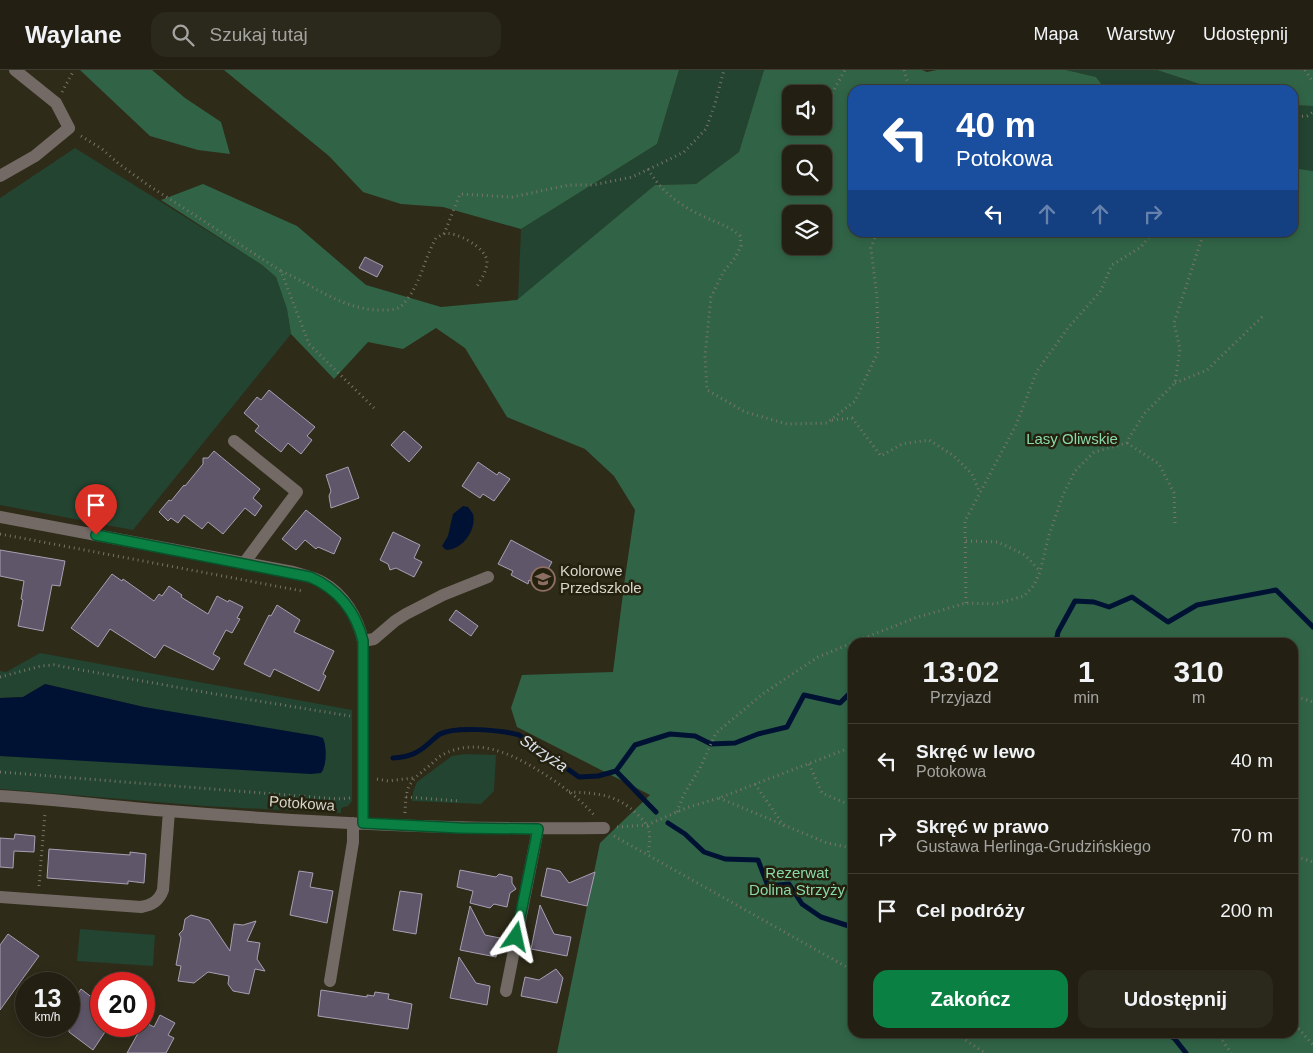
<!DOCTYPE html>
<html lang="pl">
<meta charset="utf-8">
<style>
body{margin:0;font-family:Arial,sans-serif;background:#2b281c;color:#f1f3f6;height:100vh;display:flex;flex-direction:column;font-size:19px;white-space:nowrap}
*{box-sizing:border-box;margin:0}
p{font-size:16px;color:#a3a3a0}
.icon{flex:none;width:28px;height:28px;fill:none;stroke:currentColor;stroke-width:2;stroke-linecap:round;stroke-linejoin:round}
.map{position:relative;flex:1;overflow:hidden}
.details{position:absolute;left:848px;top:568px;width:450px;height:400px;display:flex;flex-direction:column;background:#232013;border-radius:15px;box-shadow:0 2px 8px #0003,0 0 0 1px #403e33}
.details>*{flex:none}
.guide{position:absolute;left:848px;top:15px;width:450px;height:152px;border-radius:15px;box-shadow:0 2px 8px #0003,0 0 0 1px #403e33;background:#1a4fa0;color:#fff;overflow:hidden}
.controls{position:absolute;left:782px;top:15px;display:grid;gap:10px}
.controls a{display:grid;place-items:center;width:50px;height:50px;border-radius:10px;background:#232013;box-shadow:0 2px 8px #0003,0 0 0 1px #403e33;font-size:25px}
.speed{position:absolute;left:15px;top:902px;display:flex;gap:10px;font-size:25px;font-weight:700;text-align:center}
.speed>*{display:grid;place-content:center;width:65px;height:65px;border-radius:50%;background:#232013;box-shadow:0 2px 8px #0003,0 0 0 1px #403e33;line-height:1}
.speed small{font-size:12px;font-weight:400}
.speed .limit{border:8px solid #d22;background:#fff;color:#111}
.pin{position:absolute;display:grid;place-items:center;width:42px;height:42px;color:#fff;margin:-51px -21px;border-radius:50% 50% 50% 0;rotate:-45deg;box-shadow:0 0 5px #0007}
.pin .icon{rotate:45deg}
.me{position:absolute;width:55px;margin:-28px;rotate:11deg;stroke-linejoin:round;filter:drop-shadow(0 0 4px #0008)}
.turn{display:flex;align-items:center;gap:18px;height:105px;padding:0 25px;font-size:22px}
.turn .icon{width:65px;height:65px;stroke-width:2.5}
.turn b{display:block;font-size:35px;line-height:42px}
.lanes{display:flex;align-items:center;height:48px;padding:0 25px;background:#0003;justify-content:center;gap:25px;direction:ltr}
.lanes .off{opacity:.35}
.eta{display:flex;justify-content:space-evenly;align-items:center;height:85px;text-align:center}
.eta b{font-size:30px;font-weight:700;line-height:35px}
.action{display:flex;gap:10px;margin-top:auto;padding:10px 25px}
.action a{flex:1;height:58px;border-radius:15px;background:#0b8043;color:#fff;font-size:20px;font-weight:700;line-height:58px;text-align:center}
.action a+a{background:#2b281c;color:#f1f3f6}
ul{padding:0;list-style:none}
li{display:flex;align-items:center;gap:15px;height:75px;padding:0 25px;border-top:1px solid #403e33}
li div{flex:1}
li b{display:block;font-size:19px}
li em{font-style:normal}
header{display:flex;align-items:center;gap:30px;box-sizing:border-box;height:70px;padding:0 25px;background:#232013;border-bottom:1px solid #403e33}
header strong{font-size:24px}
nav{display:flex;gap:28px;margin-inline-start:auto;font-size:18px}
.search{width:350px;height:45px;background:#2b281c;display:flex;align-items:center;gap:12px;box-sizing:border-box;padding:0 18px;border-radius:15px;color:#a3a3a0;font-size:19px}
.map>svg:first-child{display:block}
.green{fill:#224430}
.forest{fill:#316447;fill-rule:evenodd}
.water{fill:#001234}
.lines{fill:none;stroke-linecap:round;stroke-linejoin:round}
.stream{stroke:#001234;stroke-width:5}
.building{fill:#5f5769;stroke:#a89fb3}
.path{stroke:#787566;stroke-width:3;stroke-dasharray:1 4;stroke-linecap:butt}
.minor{stroke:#736a65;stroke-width:12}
.route-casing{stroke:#07532c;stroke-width:12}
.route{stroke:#0b8043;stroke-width:9}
.labels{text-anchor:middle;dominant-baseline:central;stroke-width:5;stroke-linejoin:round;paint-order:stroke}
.park-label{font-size:15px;fill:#8ad9aa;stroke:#25210f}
.poi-label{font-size:15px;fill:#d8d5ca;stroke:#25210f;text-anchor:start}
.street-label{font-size:15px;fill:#d8d5ca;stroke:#25210f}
.water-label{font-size:16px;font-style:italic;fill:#dbe4f1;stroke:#25210f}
</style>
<header>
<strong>Waylane</strong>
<div class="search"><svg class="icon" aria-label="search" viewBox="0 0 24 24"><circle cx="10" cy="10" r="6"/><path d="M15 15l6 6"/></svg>Szukaj tutaj</div>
<nav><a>Mapa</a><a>Warstwy</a><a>Udostępnij</a></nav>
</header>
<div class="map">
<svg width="1313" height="983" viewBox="0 0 1313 983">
<rect width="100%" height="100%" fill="#2f2b19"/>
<!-- green -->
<path class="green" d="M 679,0 L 764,0 L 739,82 L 696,114 L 655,115 L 518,230 L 521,159 L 657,74 Z
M 1066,0 L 1157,0 L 1218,20 L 1106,20 L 1096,7 Z
M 1292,35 L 1313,36 L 1313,101 L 1293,98 Z
M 75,78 L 262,195 L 276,207 L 287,239 L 291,264 L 133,460 L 0,435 L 0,128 Z
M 40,583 L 352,640 L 352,731 L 348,736 L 341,738 L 341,743 L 205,736 L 0,719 L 0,686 L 323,701 L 324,695 L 214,650 L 144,637 L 45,614 L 23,627 L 0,628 L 0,601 L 6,602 Z
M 465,684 L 496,685 L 494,721 L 481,734 L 412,731 L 413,722 L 417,712 L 452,686 Z
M 80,859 L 155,865 L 153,896 L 77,891 Z"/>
<!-- forest -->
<path class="forest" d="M 80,0 L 152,0 L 185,28 L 221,52 L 230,84 L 198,80 L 150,66 Z
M 224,0 L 679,0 L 657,74 L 521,159 L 443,137 L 401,134 L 363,122 L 329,86 Z
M 764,0 L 922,0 L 927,2 L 937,0 L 1066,0 L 1096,7 L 1106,20 L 852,20 L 852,162 L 1292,162 L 1293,98 L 1313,101 L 1313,983 L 557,983 L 600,773 L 650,725 L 517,657 L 511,638 L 522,605 L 613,602 L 625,508 L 635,440 L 614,406 L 585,379 L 507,347 L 465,278 L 436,258 L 403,279 L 368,272 L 334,309 L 291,264 L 287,239 L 276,207 L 262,195 L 161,130 L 203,114 L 297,156 L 366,215 L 441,237 L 517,230 L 655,115 L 696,114 L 739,82 ZM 791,24 L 824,24 L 824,56 L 791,56 ZM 791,84 L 824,84 L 824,116 L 791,116 ZM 791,144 L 824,144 L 824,176 L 791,176 ZM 852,572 L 1292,572 L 1292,962 L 852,962 Z
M 1157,0 L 1313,0 L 1313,36 L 1293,35 L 1292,20 L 1218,20 Z"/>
<!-- water -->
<path class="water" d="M 463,436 L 468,437 C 470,440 472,442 473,444 C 477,460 462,480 446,480 L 442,476 L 448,466 L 453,444 Z
M 45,614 L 144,637 L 317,666 L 323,668 C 327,678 327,695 321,703 L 311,704 L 0,686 L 0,628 L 23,627 Z"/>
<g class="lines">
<!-- stream -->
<path class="stream" d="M 1056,572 L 1058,562 L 1075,531 L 1094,532 L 1109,537 L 1132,527 L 1168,552 L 1197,535 L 1276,520 L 1313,557
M 393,688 C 408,687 417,684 428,674 C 432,671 435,667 440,664 C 456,656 501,660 519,665 L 579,707 L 598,706 L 616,701 L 656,742
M 616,701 L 635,675 L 670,664 L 695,666 L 711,674 L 735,673 L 758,664 L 787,657 L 804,625 L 840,633 L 852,621
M 668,753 L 685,764 L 704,782 L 725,789 L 758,790 L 768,816 L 789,814 L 802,834 L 821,847 L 852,857
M 1162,962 L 1174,968 L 1186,983"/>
</g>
<!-- building -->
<path class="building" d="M 365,187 L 383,196 L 377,207 L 359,198 Z
M 269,320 L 315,357 L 307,366 L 312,370 L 301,384 L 288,373 L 281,382 L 255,361 L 259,356 L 244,343 L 257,327 L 261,330 Z
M 404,361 L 422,377 L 409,392 L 391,375 Z
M 214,381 L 260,419 L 253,428 L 262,436 L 255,446 L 245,438 L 223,464 L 208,452 L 202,459 L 184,445 L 178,453 L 171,448 L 168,451 L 159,442 L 169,430 L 171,431 L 184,415 L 185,416 L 203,394 L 203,388 L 208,388 Z
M 478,392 L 497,405 L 499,402 L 510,409 L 494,431 L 483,424 L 480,428 L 462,416 Z
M 348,397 L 359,428 L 331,438 L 329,426 L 331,421 L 326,405 Z
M 306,440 L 341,468 L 334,484 L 318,477 L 316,479 L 305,470 L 296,480 L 282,469 Z
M 393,462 L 420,475 L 414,488 L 422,492 L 414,507 L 396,498 L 390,500 L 388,494 L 380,490 Z
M 511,470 L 552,492 L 539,515 L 529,510 L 528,514 L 511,505 L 513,501 L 498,494 Z
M 0,480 L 65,491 L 60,516 L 52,515 L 43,561 L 18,556 L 23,530 L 21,529 L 24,511 L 0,506 Z
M 112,504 L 122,511 L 123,509 L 154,531 L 159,524 L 162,526 L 169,516 L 182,525 L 181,527 L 208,544 L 217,526 L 228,532 L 229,530 L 243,537 L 237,548 L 240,549 L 232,563 L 226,560 L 213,584 L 220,588 L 213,600 L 164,575 L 155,588 L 110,559 L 98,577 L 71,558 Z
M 277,535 L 300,550 L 294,562 L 334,581 L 323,604 L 326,606 L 319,621 L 274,599 L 270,607 L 244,594 L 269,545 L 271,546 Z
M 456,540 L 478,556 L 471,566 L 449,550 Z
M 15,764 L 35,766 L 34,782 L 14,781 L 13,798 L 0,797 L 0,768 L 14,769 Z
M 49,779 L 130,785 L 130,782 L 146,784 L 144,813 L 128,811 L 128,814 L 47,808 Z
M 547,798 L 560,801 L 569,813 L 595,802 L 587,836 L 541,826 Z
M 460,800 L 496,807 L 499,804 L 512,807 L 512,813 L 516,819 L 510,823 L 507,837 L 494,834 L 490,838 L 470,833 L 473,821 L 457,817 Z
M 299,801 L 313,803 L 310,817 L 333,821 L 327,853 L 290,845 Z
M 400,821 L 422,824 L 416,864 L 393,860 Z
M 540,835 L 554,864 L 571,867 L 567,886 L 531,879 Z
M 470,836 L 485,865 L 500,868 L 496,887 L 460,880 Z
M 191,845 L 209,850 L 230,881 L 234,854 L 243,855 L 256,851 L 247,871 L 260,873 L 257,889 L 265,901 L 255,899 L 249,924 L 233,921 L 228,914 L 229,906 L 208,902 L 194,913 L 178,911 L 181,896 L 176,895 L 181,868 L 179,864 L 183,860 L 185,849 Z
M 8,864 L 39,886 L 0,940 L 0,875 Z
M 459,887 L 476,913 L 490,916 L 487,935 L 450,928 Z
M 556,899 L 563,908 L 557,933 L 521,926 L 525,907 L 539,910 Z
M 81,919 L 98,932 L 92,941 L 101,948 L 101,956 L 109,956 L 93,980 L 69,962 L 69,932 L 74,925 L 76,926 Z
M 321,920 L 367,927 L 367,925 L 374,926 L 375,922 L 389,924 L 388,929 L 412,934 L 408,959 L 318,946 Z
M 160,945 L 175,953 L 168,965 L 174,968 L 166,983 L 127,983 L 142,956 L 144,956 L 144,952 L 154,957 Z"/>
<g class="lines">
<!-- path -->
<path class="path" d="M 904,0 L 910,20
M 1305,0 L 1313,12
M 62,22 L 74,0
M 827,32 L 845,0
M 1292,47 L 1307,46 L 1313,42
M 81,66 L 102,79 L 119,94 L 148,115 L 281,201 L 309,274 L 374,338
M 648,99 C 662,123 682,137 707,148 C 722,155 727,155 740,166 L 741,176 L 735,188 L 724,201 L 711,227 L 705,286 L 707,320 L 745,342 L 787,354 L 827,353 L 855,331 L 878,282 L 877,228 L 871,178 L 877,162
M 444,164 L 460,124 L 512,127 L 569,115 L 593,115 L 632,107 L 664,92 L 684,82 L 706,59 L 715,34 L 724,0
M 281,201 C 315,216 344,241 383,240 C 391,240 399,240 404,233 C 420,216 424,189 436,168 C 439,167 441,165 443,164 C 455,160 487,178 487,192 C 487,201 480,211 476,218
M 1175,313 L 1207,300 L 1264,245
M 832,350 L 852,348 L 881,386 L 902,374 L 929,370 L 954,386 L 972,404 L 980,423
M 1127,373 L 1159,394 L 1174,423 L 1175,454
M 0,464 L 302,521
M 966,471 L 998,472 L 1025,485 L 1040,501
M 966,533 L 965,451 L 1016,355 L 1037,301 L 1068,258 L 1100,222 L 1112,195 L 1141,177 L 1153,162
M 854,572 L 915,548 L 966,533 L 995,534 L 1024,526 L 1034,515 L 1040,502 L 1049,465 L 1063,425 L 1075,401 L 1094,382 L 1127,373 L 1130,366 L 1145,343 L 1175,313 L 1180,279 L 1174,253 L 1204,162
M 0,607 L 41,596 L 54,595 L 209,623 L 350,646
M 1292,625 L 1313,632
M 809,694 L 822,723 L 852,736
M 0,702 L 337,729 L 350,728
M 377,709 L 388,711 L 413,708
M 755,714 L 784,756
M 569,722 C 597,723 617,724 638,745 C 642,749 646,753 648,757 C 651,767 649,775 648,785
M 406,727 L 459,731
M 719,728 L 827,773 L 852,778
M 677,742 L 683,726 L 700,698 L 716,663 L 764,623 L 818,587 L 852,573
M 405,743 C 406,715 408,713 429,696 C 434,692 439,686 444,684 C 478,667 512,684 541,702 C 560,714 579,728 594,745
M 617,757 L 647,755 L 686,738 L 719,728 L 852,677
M 614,766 L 852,900
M 1292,785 L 1313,792
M 39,816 L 45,743
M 1292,951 L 1313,975
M 953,962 L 985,983
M 1217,962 L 1231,983"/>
<!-- minor -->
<path class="minor" d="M 0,106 L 35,86 L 69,58 L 56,33 L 15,0
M 234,371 L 297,422 L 244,493
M 0,447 L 293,502 C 303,505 313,507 322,512 C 344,524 358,548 363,571 L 363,753
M 363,571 L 374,569 L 395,551 L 406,544 L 443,525 L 488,507
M 0,726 C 57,729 113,737 169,741 C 314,753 459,760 604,758
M 0,827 L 141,837 C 152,835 159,831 163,820 L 169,741
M 330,911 L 353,772 L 353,753
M 506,921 L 538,759"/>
</g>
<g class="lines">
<!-- route casing -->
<g class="route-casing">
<path id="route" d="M 96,465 L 310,507 C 338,519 356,542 363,571 L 363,753 L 460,758 L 538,759 L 516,867"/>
</g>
<!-- route -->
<use href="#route" class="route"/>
</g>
<!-- icons -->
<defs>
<g id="school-ring" transform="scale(1.25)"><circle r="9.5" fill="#25210f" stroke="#8d6e63" stroke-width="1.5"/><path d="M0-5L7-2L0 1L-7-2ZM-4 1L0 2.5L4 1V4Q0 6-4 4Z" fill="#8d6e63"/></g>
</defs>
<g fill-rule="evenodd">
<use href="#school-ring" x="543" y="509"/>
</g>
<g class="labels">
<!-- park labels -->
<g class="park-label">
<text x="1072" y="368">Lasy Oliwskie</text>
<text x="797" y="802">Rezerwat<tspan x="797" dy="17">Dolina Strzyży</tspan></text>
</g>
<!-- poi labels -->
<g class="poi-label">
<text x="560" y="500">Kolorowe<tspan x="560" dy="17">Przedszkole</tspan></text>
</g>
<!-- street labels -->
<g class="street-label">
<text transform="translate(302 733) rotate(4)">Potokowa</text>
</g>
<!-- water labels -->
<g class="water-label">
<text transform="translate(544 683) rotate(34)">Strzyża</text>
</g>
</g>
</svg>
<div class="controls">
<a><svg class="icon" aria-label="sound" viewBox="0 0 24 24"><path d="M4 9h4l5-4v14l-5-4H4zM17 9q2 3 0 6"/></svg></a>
<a><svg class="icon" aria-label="search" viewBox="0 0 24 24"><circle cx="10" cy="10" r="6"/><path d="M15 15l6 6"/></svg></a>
<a><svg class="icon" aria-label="layers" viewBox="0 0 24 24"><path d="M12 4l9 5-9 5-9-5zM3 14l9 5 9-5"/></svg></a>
</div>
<div class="speed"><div>13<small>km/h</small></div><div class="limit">20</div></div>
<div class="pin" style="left:96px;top:465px;background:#d93025"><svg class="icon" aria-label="arrive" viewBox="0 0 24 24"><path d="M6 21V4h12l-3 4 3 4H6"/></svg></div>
<svg class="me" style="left:516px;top:867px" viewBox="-20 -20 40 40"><path d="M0-17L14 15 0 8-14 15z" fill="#0b8043" stroke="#fff" stroke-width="4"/></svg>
<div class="guide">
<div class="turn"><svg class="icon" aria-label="left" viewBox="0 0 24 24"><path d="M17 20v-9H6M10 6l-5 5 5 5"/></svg><div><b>40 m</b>Potokowa</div></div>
<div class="lanes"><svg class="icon" aria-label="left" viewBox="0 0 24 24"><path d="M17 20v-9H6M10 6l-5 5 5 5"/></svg><svg class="icon off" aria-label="ahead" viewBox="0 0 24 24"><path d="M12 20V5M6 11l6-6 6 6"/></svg><svg class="icon off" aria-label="ahead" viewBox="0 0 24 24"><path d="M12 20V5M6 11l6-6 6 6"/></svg><svg class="icon off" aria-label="right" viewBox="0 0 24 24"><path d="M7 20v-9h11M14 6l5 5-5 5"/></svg></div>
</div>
<section class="details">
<div class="eta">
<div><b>13:02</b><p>Przyjazd</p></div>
<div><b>1</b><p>min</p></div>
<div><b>310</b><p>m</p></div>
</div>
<ul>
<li><svg class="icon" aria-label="left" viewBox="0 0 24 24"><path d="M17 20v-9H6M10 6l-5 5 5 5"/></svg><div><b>Skręć w lewo</b><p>Potokowa</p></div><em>40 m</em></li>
<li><svg class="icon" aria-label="right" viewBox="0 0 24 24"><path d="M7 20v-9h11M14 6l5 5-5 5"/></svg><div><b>Skręć w prawo</b><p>Gustawa Herlinga-Grudzińskiego</p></div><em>70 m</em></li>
<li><svg class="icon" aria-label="arrive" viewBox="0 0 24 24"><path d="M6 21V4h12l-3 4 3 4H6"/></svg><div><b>Cel podróży</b></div><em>200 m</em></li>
</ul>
<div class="action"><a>Zakończ</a><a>Udostępnij</a></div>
</section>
</div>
